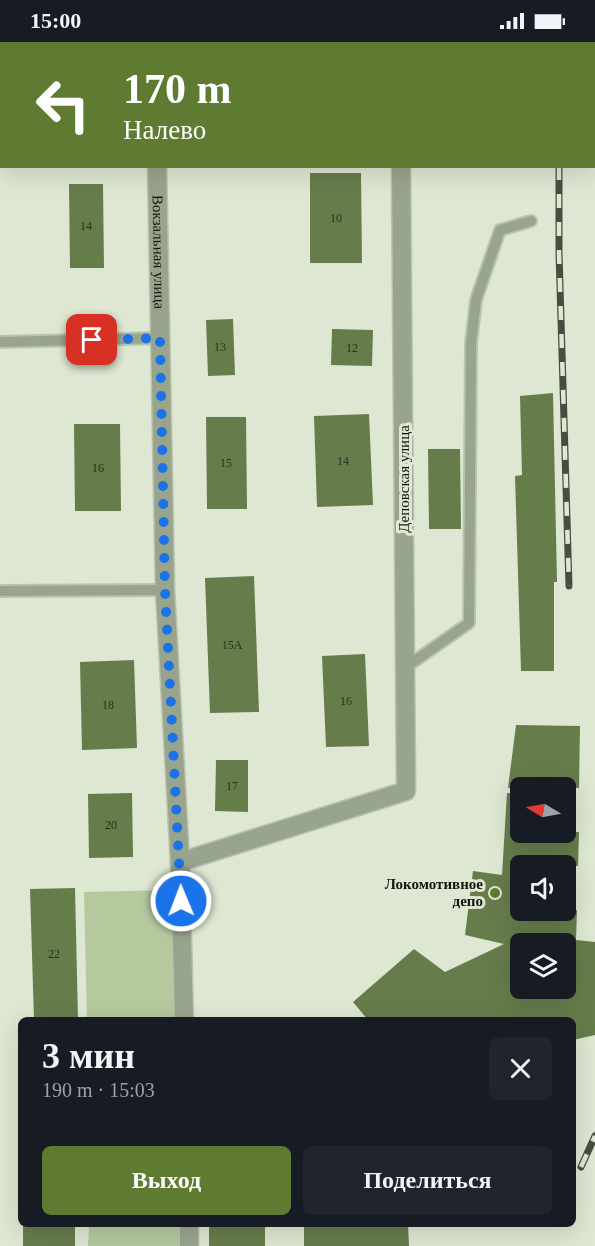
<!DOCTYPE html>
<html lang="ru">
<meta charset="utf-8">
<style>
body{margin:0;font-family:Georgia,serif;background:#20242c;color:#f1f3f6;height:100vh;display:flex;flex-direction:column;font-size:22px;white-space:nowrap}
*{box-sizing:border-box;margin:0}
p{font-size:20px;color:#9ea1a6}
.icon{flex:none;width:33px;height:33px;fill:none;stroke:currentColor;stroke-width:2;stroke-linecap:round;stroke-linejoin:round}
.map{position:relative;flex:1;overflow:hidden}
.panel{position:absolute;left:18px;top:975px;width:558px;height:210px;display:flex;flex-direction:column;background:#171b24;border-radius:9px;box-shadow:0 6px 24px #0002}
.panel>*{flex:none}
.top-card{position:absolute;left:0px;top:0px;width:596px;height:126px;box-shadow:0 6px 24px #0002;background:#5e7b31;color:#fff;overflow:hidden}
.needle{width:39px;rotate:280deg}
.tools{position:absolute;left:510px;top:735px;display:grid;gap:12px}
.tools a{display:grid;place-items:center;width:66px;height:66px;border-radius:9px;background:#171b24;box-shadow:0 6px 24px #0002;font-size:30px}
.pin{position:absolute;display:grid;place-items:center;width:51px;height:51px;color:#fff;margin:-26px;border-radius:12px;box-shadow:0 3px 9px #0006}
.me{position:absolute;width:66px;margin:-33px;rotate:359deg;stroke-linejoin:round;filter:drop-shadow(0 0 4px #0008)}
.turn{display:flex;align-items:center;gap:21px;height:126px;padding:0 24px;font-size:27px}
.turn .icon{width:78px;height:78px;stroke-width:2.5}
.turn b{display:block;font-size:42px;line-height:51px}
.round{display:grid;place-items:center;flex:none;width:63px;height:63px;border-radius:9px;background:#20242c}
.summary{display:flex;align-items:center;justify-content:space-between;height:102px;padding:0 24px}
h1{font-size:36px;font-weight:600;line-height:45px}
.primary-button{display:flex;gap:12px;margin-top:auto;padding:12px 24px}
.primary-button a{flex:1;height:69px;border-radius:9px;background:#5e7b31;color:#fff;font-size:24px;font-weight:600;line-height:69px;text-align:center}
.primary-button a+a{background:#20242c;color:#f1f3f6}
.status{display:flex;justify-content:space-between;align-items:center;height:42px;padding:0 30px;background:#171b24;direction:ltr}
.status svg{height:16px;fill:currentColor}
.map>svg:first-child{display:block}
.green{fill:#b5c89e}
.building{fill:#677c4b;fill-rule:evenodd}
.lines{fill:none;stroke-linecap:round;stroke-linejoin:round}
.lane-casing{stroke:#b9c2af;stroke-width:14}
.street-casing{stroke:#b9c2af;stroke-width:21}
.lane{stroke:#99a48d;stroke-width:10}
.street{stroke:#99a48d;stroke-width:18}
.rail-casing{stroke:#484d42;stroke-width:7}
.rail{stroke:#dde7d2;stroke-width:4.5;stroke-dasharray:14;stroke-linecap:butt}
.route{stroke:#1a73e8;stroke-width:10;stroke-dasharray:0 18}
.poi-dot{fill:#5e7b31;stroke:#dde7d2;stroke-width:2}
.labels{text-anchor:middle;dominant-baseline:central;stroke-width:6;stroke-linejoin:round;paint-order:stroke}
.number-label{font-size:12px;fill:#29301f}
.street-label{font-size:15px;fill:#141710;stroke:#dde7d2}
.poi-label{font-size:15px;font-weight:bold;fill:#141710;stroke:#dde7d2;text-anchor:end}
</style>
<div class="status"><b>15:00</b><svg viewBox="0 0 49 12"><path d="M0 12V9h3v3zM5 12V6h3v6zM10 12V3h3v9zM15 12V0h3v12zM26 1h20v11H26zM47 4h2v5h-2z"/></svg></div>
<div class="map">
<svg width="595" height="1204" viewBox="0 0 595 1204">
<rect width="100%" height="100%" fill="#dde7d2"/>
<!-- green -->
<path class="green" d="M 172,848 L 176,978 L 87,978 L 84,850 Z
M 89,1182 L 180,1182 L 180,1204 L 88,1204 Z"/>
<!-- building -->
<path class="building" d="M 310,131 L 361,131 L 362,221 L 310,221 Z
M 69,142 L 103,142 L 104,226 L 70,226 Z
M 233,277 L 235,333 L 208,334 L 206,278 Z
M 332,287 L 373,288 L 372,324 L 331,323 Z
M 553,351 L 557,540 L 554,540 L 554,629 L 521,629 L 515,434 L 522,433 L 520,354 Z
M 369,372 L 373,463 L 317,465 L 314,374 Z
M 206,375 L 246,375 L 247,467 L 207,467 Z
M 74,382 L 120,382 L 121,469 L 75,469 Z
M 428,407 L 460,407 L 461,487 L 429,487 Z
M 254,534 L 259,670 L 210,671 L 205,536 Z
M 365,612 L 369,704 L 326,705 L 322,614 Z
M 134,618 L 137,706 L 82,708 L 80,620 Z
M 516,683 L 580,684 L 579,746 L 508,746 Z
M 216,718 L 248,718 L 248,770 L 215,769 Z
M 132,751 L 133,815 L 89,816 L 88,752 Z
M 507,751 L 520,752 L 520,790 L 579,790 L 578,824 L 520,824 L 520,868 L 577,868 L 576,898 L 595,900 L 595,993 L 573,998 L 573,978 L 368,978 L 353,960 L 414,907 L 445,930 L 504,902 L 465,893 L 473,829 L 502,833 ZM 520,902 L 566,902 L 566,946 L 520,946 Z
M 75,846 L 78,978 L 34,978 L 30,847 Z
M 23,1182 L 75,1182 L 75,1204 L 23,1204 Z
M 209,1182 L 265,1182 L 265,1204 L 209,1204 Z
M 304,1182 L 408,1182 L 409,1204 L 304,1204 Z"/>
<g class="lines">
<!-- lane casing -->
<g class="lane-casing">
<path id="lane" d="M 0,300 L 161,296
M 0,549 L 165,548
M 406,625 L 469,581 L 471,301 L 476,258 L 500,188 L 531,179"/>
</g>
<!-- street casing -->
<g class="street-casing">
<g id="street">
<path d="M 154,0 L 154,2"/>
<path d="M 400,0 L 400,2"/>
<path id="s1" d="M 157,124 L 165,548 L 180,820 L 184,978"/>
<path d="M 180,820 L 406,749 L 401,124"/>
<path d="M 189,1182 L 189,1204"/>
</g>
</g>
<!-- lane -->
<use href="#lane" class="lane"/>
<!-- street -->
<use href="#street" class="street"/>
<!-- rail casing -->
<g class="rail-casing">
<path id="rail" d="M 571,2 L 572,0
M 559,124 L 559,211 L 569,544
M 581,1125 L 595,1094"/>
</g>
<!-- rail -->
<use href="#rail" class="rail"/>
</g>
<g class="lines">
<!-- route -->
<path class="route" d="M 92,298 L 160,296 L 165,548 L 181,859"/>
</g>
<!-- markers -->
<circle class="poi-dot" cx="495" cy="851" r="6"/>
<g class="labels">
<!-- number labels -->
<g class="number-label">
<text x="336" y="176">10</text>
<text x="86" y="184">14</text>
<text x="220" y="305">13</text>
<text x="352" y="306">12</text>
<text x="343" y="419">14</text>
<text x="226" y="421">15</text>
<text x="98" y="426">16</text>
<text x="232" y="603">15А</text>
<text x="346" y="659">16</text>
<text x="108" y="663">18</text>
<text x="232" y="744">17</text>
<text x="111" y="783">20</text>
<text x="54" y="912">22</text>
</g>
<!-- street labels -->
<g class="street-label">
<text stroke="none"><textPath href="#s1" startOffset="86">Вокзальная улица</textPath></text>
<text transform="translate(404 437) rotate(-90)">Деповская улица</text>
</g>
<!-- poi labels -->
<g class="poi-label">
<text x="483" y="842">Локомотивное<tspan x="483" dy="17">депо</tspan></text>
</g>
</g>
</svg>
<div class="tools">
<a><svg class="needle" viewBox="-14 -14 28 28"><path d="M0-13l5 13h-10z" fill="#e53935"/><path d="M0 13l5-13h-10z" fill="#9ea1a6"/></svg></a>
<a><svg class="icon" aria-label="sound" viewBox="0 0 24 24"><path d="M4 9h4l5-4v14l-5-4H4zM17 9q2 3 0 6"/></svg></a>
<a><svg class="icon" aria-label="layers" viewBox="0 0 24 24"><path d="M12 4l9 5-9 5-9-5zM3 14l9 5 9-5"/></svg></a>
</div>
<div class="pin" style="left:92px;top:298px;background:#d93025"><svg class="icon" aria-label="arrive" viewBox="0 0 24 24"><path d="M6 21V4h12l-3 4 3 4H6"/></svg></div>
<svg class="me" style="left:181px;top:859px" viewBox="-20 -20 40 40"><circle r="17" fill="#1a73e8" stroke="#fff" stroke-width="3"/><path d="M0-11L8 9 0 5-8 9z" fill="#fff"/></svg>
<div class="top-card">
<div class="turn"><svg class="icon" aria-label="left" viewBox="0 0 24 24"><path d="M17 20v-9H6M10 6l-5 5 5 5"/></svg><div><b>170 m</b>Налево</div></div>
</div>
<section class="panel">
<div class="summary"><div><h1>3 мин</h1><p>190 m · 15:03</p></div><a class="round"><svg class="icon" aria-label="close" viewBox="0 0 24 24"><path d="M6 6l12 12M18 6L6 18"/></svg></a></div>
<div class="primary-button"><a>Выход</a><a>Поделиться</a></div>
</section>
</div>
